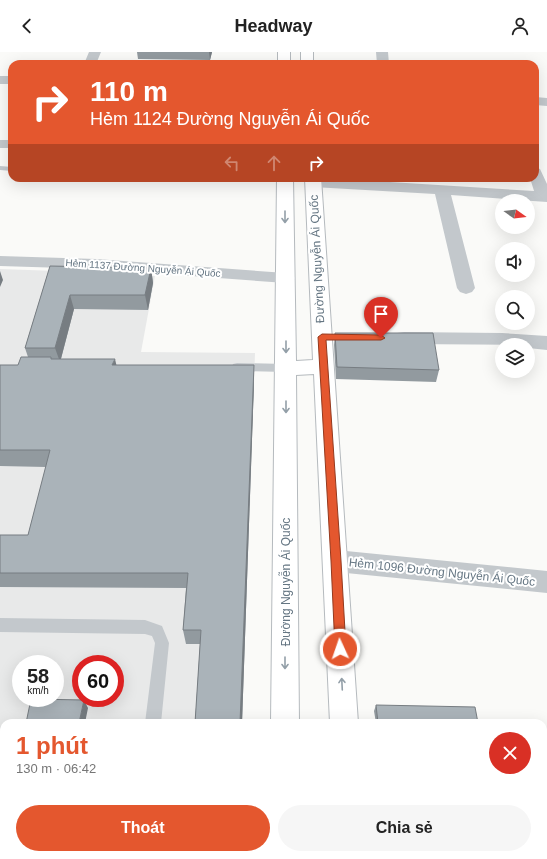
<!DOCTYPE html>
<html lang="vi">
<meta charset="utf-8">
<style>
body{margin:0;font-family:Helvetica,sans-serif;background:#f6f6f6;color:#222;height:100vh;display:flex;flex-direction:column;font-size:15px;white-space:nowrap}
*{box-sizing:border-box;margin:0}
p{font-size:13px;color:#767676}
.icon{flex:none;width:22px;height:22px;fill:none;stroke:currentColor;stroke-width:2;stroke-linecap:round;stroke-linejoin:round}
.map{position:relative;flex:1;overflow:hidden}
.panel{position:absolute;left:0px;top:667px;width:547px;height:140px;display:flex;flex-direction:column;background:#fff;border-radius:12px 12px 0 0;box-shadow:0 4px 16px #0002}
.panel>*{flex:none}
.guide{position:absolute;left:8px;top:8px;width:531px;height:122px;border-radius:12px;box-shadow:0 4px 16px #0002;background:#e4572e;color:#fff;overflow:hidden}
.needle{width:26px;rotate:104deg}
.tools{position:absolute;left:495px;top:142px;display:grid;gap:8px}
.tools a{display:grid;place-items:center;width:40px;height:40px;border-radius:50%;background:#fff;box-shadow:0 4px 16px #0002;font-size:20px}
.speed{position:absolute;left:12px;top:603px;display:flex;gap:8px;font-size:20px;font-weight:700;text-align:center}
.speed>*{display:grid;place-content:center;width:52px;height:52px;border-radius:50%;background:#fff;box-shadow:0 4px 16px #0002;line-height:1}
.speed small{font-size:10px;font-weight:400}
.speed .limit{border:6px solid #d22;background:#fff;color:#111}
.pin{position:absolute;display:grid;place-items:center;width:34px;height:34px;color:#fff;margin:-41px -17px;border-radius:50% 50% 50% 0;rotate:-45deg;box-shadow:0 0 4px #0007}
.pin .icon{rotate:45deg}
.me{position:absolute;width:44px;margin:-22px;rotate:357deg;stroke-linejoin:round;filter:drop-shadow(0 0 3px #0008)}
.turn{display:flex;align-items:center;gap:14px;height:84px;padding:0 16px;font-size:18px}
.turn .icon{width:52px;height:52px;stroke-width:2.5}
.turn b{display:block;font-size:28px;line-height:34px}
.lanes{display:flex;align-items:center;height:38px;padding:0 16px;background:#0003;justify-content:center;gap:20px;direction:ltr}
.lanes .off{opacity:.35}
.round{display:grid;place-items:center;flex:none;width:42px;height:42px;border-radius:21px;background:#f6f6f6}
.head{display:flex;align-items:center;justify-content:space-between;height:68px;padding:0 16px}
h1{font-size:24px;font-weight:600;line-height:30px;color:#e4572e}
.primary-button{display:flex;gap:8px;margin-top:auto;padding:8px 16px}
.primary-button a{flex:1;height:46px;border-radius:24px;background:#e4572e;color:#fff;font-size:16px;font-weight:600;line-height:46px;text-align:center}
.primary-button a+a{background:#f6f6f6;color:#222}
header{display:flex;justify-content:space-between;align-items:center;height:52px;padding:0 16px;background:#fff;font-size:18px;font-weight:600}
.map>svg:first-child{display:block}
.built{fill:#e8e9e9;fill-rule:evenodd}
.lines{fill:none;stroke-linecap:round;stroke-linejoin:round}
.primary-casing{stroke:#b5babe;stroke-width:2}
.service{fill:#c3c8cc;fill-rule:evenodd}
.minor{fill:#c3c8cc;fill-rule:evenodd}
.primary{fill:#fff;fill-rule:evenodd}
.wall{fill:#929a9f}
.shaded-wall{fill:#777d82}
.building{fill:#aab3b9;stroke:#777d82}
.oneway{stroke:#939fa8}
.route{fill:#e4572e;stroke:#94391e}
.labels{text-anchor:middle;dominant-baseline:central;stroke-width:4;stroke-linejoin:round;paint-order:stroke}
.far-street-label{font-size:10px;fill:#657683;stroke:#fff}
.street-label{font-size:12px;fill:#657683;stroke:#fff}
</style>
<header><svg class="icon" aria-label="back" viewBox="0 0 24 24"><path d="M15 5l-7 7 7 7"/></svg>Headway<svg class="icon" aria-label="person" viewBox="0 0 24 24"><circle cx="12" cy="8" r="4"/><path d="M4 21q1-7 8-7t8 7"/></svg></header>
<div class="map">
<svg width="547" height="807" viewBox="0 0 547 807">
<rect width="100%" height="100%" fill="#fafaf8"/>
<!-- built -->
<path class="built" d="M 0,217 L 85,220 L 155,224 L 141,300 L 255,301 L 250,454 L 223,454 L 186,592 L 204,592 L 198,671 L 4,671 L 4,803 L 216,803 L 215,807 L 0,807 ZM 21,612 L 55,612 L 55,646 L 21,646 ZM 81,612 L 115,612 L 115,646 L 81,646 Z"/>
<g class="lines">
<!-- primary casing -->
<g class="primary-casing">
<path id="primary" d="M 278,0 L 290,0 L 290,12 L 278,12 Z
M 301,0 L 313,0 L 313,12 L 301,12 Z
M 277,126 L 293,126 L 296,309 L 313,308 L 305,126 L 321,126 L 358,671 L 330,671 L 314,322 L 296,323 L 299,671 L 271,671 Z
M 269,803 L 301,803 L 301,807 L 269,807 Z
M 334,803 L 366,803 L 366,807 L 334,807 Z"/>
</g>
<!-- service -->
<path class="service" d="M 0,114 L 12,115 L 12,119 L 0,118 Z
M 237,311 L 286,312 L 290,313 L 291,316 L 290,319 L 286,320 L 237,319 L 233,318 L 232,315 L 233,312 Z
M 0,566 L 145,568 L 162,574 L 169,591 L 161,671 L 145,671 L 155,591 L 152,584 L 145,582 L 0,580 Z
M 129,803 L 147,803 L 147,807 L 129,807 Z"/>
<!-- minor -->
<path class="minor" d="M 89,0 L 101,0 L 96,12 L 84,12 Z
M 376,0 L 388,0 L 389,12 L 377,12 Z
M 0,24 L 12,24 L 12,32 L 0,32 Z
M 535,45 L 547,46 L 547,54 L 535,53 Z
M 0,88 L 12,88 L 12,96 L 0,96 Z
M 535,115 L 540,117 L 547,132 L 547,150 L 451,143 L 475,236 L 472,240 L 466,242 L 460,240 L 457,236 L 435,142 L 313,135 L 308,133 L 305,130 L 308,127 L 326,126 L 534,139 L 530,126 L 535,126 Z
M 0,204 L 96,207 L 286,221 L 292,222 L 295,226 L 292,230 L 286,231 L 96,217 L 0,214 Z
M 404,280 L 502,281 L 547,284 L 547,298 L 528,296 L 528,293 L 404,292 L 397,291 L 394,286 L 397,281 Z
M 336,498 L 547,519 L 547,541 L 336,520 L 327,517 L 324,509 L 327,501 Z"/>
<!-- primary -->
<use href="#primary" class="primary"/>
</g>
<!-- wall -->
<path class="wall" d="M 137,0 L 212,0 L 210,8 L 138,7 Z
M 50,214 L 151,216 L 153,231 L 148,258 L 74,257 L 61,307 L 116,313 L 254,330 L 242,671 L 195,671 L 200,592 L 186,592 L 183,578 L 186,536 L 0,535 L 0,483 L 28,483 L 46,415 L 0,414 L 0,313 L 18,313 L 28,305 L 25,296 Z
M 335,281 L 439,318 L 436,330 L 336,327 L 334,293 Z
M 376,653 L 478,671 L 376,671 L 374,659 Z"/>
<!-- shaded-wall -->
<path class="shaded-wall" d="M 209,0 L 212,0 L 210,8 Z
M 151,216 L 153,231 L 148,258 L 145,243 Z
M 0,219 L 3,228 L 0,235 Z
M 70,243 L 74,257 L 60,310 L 55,296 Z
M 115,307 L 119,324 L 112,313 Z
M 254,313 L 254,330 L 242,671 L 240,671 Z
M 84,648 L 88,656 L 85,671 L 79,671 Z
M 99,803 L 104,803 L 104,807 L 98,807 Z"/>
<!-- building -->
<path class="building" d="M 50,214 L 151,216 L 145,243 L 70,243 L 55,296 L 25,296 Z
M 335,281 L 433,281 L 439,318 L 337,315 Z
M 21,305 L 51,305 L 51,307 L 115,307 L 112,313 L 254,313 L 240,671 L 195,671 L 201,578 L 183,578 L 188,521 L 0,521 L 0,483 L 28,483 L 50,398 L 0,398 L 0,313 L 18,313 Z
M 31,647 L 84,648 L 79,671 L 26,671 Z
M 376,653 L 475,655 L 478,671 L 378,671 Z
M 0,688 L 4,688 L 4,803 L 99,803 L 98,807 L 0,807 Z"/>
<!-- one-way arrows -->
<defs><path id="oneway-shaft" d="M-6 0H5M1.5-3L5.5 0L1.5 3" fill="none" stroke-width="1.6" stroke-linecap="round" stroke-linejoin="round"/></defs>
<g class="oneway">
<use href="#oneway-shaft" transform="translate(285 165) rotate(90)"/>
<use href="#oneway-shaft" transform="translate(286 295) rotate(90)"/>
<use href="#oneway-shaft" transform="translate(286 355) rotate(90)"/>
<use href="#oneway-shaft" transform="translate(285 611) rotate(90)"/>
<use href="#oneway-shaft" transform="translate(342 632) rotate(-93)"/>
</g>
<!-- route -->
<path class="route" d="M 322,282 L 381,283 L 385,286 L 381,288 L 326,288 L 341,509 L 346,597 L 344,601 L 340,603 L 337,601 L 335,597 L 331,509 L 318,285 Z"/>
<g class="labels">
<!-- far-street labels -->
<g class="far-street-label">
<text transform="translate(143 216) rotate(4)">Hẻm 1137 Đường Nguyễn Ái Quốc</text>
</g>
<!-- street labels -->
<g class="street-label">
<text transform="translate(317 207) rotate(-93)">Đường Nguyễn Ái Quốc</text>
<text transform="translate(442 520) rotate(6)">Hẻm 1096 Đường Nguyễn Ái Quốc</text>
<text transform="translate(286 530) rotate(-90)">Đường Nguyễn Ái Quốc</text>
</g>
</g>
</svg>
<div class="tools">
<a><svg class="needle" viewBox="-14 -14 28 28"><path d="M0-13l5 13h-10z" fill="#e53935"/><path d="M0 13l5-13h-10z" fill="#767676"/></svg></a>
<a><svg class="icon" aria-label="sound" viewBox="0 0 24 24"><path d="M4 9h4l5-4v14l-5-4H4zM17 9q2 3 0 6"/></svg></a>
<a><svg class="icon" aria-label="search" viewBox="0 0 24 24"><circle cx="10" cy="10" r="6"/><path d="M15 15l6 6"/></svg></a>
<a><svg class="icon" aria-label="layers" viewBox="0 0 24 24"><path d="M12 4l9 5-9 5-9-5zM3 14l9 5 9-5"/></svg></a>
</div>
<div class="speed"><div>58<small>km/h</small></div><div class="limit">60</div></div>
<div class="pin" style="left:381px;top:286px;background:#d93025"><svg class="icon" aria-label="arrive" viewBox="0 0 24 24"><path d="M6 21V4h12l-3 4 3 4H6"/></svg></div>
<svg class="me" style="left:340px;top:597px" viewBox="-20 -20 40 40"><circle r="17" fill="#e4572e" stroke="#fff" stroke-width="3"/><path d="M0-11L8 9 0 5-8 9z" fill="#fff"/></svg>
<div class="guide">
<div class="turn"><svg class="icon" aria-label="right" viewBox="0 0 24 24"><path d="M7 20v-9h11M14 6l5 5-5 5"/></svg><div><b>110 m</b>Hẻm 1124 Đường Nguyễn Ái Quốc</div></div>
<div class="lanes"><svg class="icon off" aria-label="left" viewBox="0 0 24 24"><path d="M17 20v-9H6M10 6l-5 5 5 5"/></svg><svg class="icon off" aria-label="ahead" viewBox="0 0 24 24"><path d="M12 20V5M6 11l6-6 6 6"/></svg><svg class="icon" aria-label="right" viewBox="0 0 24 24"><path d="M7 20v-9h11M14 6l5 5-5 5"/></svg></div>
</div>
<section class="panel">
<div class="head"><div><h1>1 phút</h1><p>130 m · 06:42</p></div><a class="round" style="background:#d93025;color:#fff"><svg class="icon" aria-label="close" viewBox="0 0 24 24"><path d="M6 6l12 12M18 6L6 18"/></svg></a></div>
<div class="primary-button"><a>Thoát</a><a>Chia sẻ</a></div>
</section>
</div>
